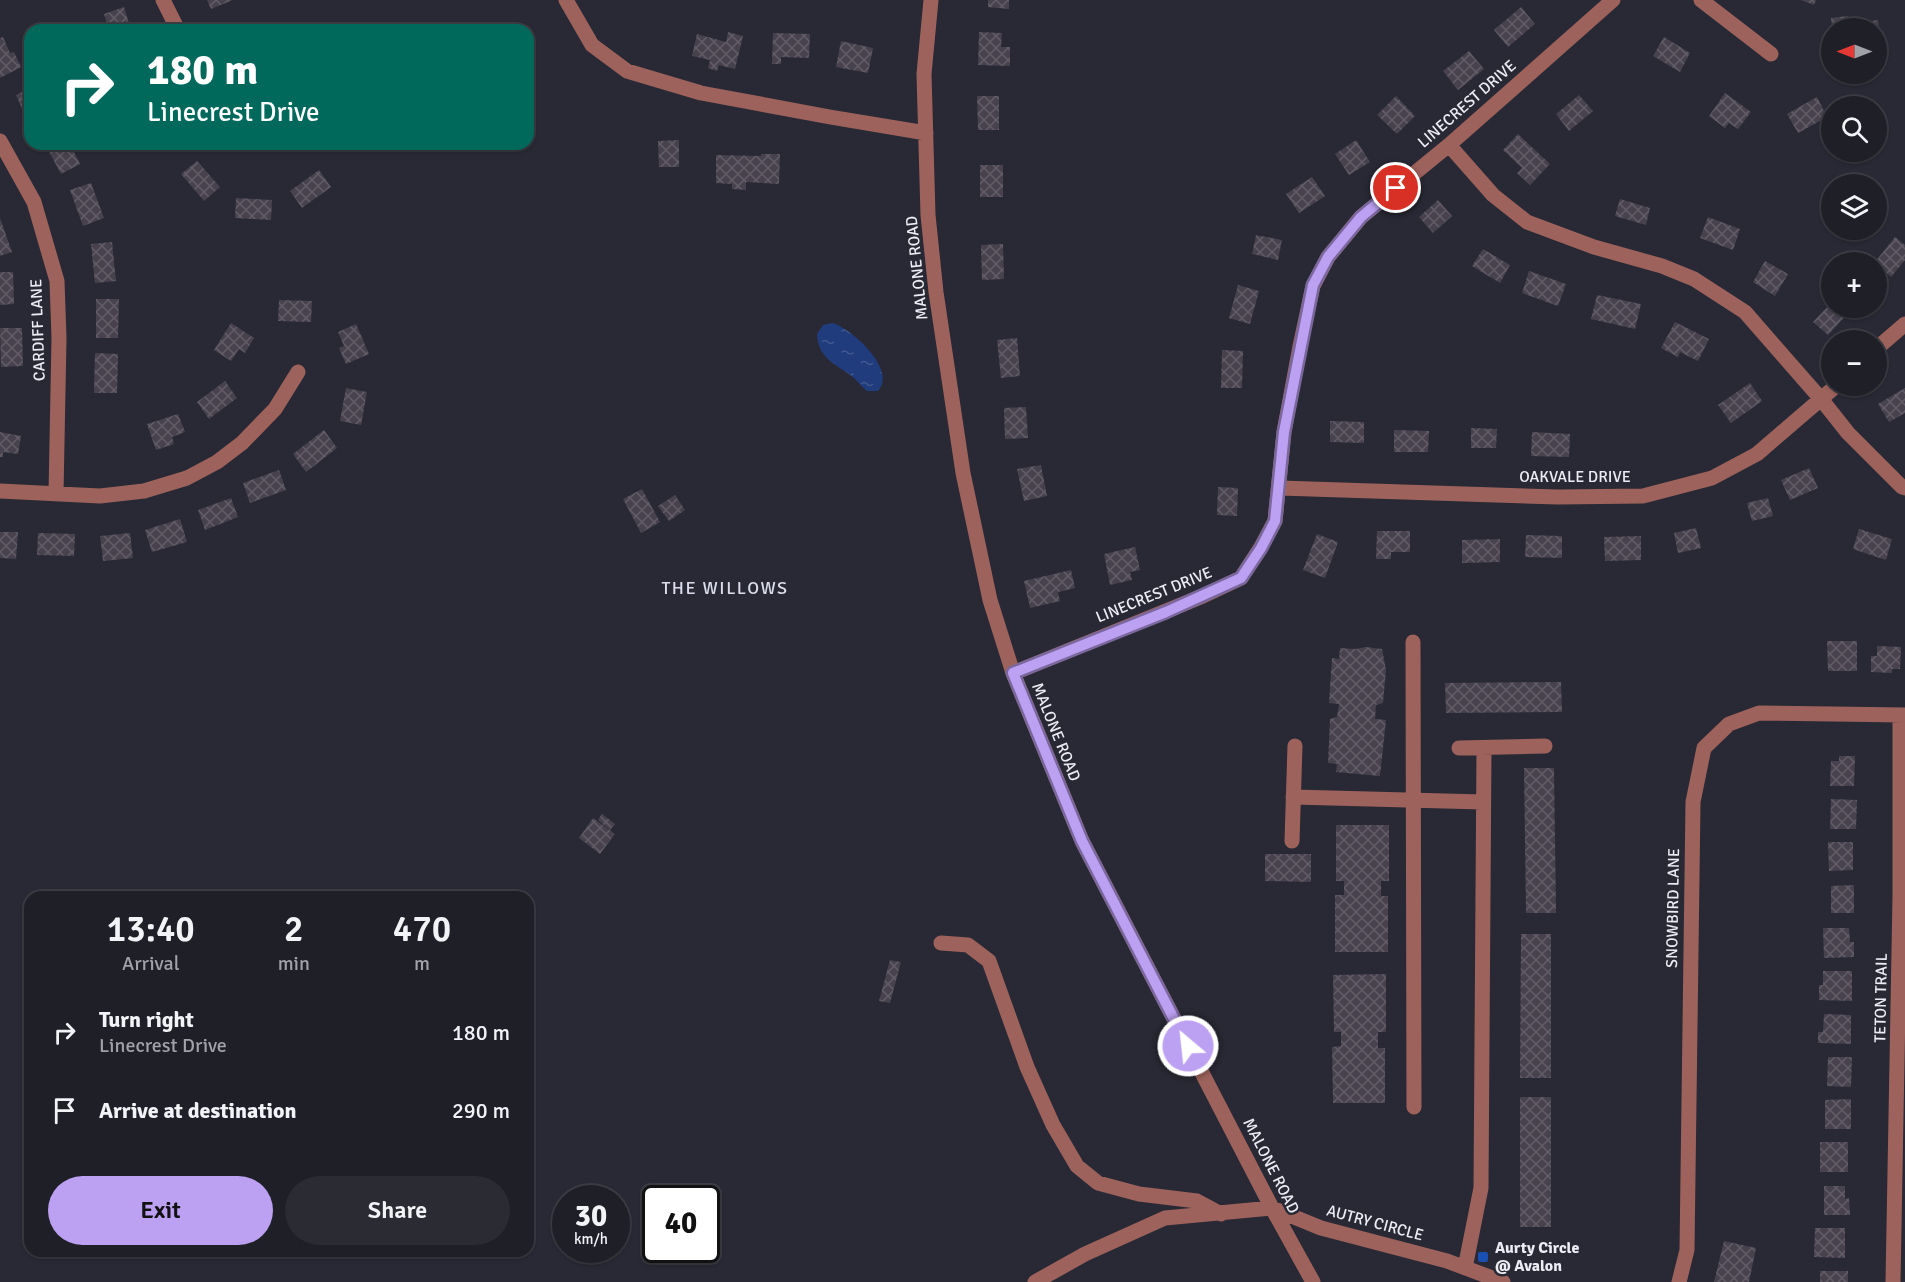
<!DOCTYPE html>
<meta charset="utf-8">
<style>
body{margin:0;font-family:Signika,sans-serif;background:#2b2c33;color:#f1f3f6;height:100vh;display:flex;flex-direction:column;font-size:22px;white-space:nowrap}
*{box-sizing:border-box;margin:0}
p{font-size:20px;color:#a1a2a7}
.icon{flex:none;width:33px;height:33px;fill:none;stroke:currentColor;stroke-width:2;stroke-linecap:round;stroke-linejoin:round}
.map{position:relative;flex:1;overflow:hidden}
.drawer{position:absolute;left:24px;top:891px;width:510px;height:366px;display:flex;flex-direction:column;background:#1e1f27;border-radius:18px;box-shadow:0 2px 4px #0004,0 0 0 2px #3c3d44}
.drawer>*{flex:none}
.hud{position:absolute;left:24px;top:24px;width:510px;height:126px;border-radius:18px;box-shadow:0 2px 4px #0004,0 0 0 2px #3c3d44;background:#00695c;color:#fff;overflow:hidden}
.needle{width:39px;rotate:270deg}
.buttons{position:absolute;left:1821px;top:18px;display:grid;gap:12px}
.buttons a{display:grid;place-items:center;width:66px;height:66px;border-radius:50%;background:#1e1f27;box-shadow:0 2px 4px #0004,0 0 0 2px #3c3d44;font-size:30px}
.speed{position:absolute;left:552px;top:1185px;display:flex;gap:12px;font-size:30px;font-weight:700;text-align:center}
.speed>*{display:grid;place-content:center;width:78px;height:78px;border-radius:50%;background:#1e1f27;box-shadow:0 2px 4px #0004,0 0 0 2px #3c3d44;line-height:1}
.speed small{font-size:15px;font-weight:400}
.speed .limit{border:3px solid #111;border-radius:9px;background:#fff;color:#111}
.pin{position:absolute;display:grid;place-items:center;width:51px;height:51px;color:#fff;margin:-26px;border:3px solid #fff;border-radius:50%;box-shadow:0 2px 6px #0007}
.me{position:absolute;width:66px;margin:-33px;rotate:332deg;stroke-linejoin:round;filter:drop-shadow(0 0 4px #0008)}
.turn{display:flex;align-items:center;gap:21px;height:126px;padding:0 24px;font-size:27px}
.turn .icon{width:78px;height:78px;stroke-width:2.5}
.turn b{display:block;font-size:42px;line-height:51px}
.eta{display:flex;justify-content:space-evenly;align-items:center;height:102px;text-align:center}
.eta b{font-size:36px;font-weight:600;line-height:42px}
.action{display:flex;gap:12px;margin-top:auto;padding:12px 24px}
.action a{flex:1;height:69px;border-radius:36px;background:#bca0f2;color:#111;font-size:24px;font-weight:600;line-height:69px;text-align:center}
.action a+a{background:#2b2c33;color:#f1f3f6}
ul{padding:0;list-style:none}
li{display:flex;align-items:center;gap:18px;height:78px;padding:0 24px}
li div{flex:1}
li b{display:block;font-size:22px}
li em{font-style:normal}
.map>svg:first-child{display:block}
.water{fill:url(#water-ripples)}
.building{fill:url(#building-cross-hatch)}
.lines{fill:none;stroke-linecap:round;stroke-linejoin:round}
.minor{stroke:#9e625c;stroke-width:15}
.route-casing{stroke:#7a689d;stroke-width:15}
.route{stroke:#bca0f2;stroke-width:10}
.transit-dot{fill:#1a4fb4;stroke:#282934;stroke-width:2}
.labels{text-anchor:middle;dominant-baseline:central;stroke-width:5;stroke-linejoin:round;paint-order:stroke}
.street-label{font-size:16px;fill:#ebecf4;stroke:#282934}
.poi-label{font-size:16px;font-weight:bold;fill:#ebecf4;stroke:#282934;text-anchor:start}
.neighbourhood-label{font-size:18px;letter-spacing:1.5px;fill:#dcddec;stroke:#282934}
</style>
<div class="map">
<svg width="1905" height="1282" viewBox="0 0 1905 1282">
<defs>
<pattern id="water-ripples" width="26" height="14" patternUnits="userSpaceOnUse" patternTransform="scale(1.5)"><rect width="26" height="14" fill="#203c7d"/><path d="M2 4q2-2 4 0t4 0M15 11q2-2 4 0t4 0" fill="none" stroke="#415890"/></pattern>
<pattern id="building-cross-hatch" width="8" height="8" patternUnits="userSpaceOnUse" patternTransform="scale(1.5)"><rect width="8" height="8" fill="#47424d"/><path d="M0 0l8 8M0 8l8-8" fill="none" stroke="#625d67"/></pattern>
</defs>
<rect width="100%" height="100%" fill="#282934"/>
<!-- water -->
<path class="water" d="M 832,323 C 852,328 898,371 878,391 L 867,391 C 861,386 856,379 849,374 C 833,363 818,357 817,334 L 823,325 Z"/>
<!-- building -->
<path class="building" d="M 207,0 L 233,0 L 211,9 Z
M 988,0 L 1009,0 L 1009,9 L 988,7 Z
M 1801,0 L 1816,0 L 1814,5 Z
M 124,7 L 131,30 L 109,30 L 104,14 Z
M 1521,7 L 1535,24 L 1508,47 L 1494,30 Z
M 1848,16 L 1850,24 L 1878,20 L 1881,43 L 1876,43 L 1876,28 L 1832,28 L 1831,18 Z
M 728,32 L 743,36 L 735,69 L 719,65 L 717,71 L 708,68 L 710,60 L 692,56 L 697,34 L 726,42 Z
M 979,32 L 1002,33 L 1001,47 L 1010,47 L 1010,66 L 978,65 Z
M 773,33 L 810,34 L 809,58 L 781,57 L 781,64 L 772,64 Z
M 3,37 L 10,53 L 14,52 L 21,67 L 0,78 L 0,38 Z
M 1664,37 L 1690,53 L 1680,72 L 1653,56 Z
M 841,41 L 873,48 L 868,73 L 836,67 Z
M 1469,51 L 1484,69 L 1458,90 L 1443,71 Z
M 30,88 L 30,126 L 16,95 Z
M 1725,93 L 1751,112 L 1738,129 L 1729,123 L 1725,128 L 1709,116 Z
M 1579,95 L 1593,111 L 1569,131 L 1556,114 Z
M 977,96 L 999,96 L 999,130 L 978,130 Z
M 1396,96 L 1415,116 L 1397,134 L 1377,115 Z
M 1817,97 L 1827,117 L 1798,133 L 1787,114 Z
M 1518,134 L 1550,164 L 1530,185 L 1517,173 L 1522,168 L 1503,150 Z
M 679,140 L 679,167 L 659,167 L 658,141 Z
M 1356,140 L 1370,162 L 1349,175 L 1335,154 Z
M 45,144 L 70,144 L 80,164 L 61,174 Z
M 164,144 L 181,144 L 167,150 Z
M 761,154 L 780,154 L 779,184 L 746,182 L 746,190 L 732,189 L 732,184 L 716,183 L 716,155 L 761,156 Z
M 197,161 L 220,187 L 204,201 L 181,174 Z
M 980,165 L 1003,165 L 1003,197 L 980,197 Z
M 319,170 L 331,187 L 302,208 L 290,191 Z
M 1312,177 L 1325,196 L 1299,213 L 1286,194 Z
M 91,183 L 104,218 L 83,226 L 70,190 Z
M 236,198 L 272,200 L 271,220 L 235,218 Z
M 1620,199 L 1650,208 L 1646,225 L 1615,216 Z
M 1438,200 L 1452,216 L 1433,233 L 1419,217 Z
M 1708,217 L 1740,229 L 1733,250 L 1700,238 Z
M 0,218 L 12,252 L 0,256 Z
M 1256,235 L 1282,240 L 1278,260 L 1252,254 Z
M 1895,237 L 1905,245 L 1905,260 L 1891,277 L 1875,262 Z
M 112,242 L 116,281 L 95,283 L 91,244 Z
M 1003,244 L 1004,279 L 982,280 L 981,245 Z
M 1483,249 L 1510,265 L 1500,283 L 1472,266 Z
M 1765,261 L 1788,274 L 1775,296 L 1753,282 Z
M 1529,271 L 1566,284 L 1558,306 L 1522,293 Z
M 0,272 L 13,272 L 14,304 L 0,305 Z
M 1238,285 L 1259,291 L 1250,324 L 1229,318 Z
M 1597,295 L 1641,304 L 1635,329 L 1591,319 Z
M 96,299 L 119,299 L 118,338 L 96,338 Z
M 279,300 L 312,301 L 311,322 L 278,321 Z
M 1832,302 L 1832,308 L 1850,308 L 1852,309 L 1828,335 L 1813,322 Z
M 1675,322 L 1709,339 L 1698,361 L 1680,352 L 1678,357 L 1661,348 Z
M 231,323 L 254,338 L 245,353 L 239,349 L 231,361 L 214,350 Z
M 356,324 L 369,354 L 346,364 L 339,348 L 344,346 L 338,332 Z
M 0,328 L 22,328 L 23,366 L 1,367 Z
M 1017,338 L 1020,376 L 1001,378 L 997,340 Z
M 1222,350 L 1243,351 L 1242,388 L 1221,388 Z
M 95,353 L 118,354 L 117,393 L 94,393 Z
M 225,381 L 237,398 L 209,419 L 197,402 Z
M 1750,383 L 1762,401 L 1731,423 L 1718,405 Z
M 346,388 L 367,392 L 361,425 L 340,421 Z
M 1905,388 L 1905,413 L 1889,422 L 1878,404 Z
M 1026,407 L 1028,438 L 1005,439 L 1004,408 Z
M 178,414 L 185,432 L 172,437 L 174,444 L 156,450 L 147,424 Z
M 1330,421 L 1364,422 L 1364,443 L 1330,442 Z
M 1471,428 L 1497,429 L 1496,448 L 1471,448 Z
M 324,430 L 337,448 L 306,472 L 293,454 Z
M 1394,430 L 1429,431 L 1428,452 L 1394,452 Z
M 0,432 L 21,436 L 18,454 L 3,452 L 3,457 L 0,457 Z
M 1532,432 L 1570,434 L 1569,457 L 1531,456 Z
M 1041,465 L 1047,496 L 1024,501 L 1017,469 Z
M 1809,468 L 1818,488 L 1790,500 L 1781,480 Z
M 279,470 L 286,490 L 250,503 L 243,483 Z
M 1218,487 L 1238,488 L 1237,516 L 1217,515 Z
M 642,489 L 660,522 L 641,533 L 623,499 Z
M 675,495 L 685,510 L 669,521 L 658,506 Z
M 231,498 L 238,517 L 205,530 L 198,510 Z
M 1768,498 L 1773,516 L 1752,521 L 1747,503 Z
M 180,519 L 187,542 L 152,552 L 145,530 Z
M 1696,528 L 1701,548 L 1678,553 L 1674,533 Z
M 1859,529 L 1892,539 L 1886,560 L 1853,549 Z
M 1377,531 L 1410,531 L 1410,552 L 1391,552 L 1391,559 L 1376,559 Z
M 0,532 L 18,532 L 16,559 L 0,558 Z
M 38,533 L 75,534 L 74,556 L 37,555 Z
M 130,533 L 133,558 L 103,561 L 100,536 Z
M 1317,534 L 1338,542 L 1325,578 L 1303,570 Z
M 1526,535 L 1562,536 L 1562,558 L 1525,557 Z
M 1641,536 L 1641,560 L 1605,561 L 1604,537 Z
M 1500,539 L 1500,562 L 1462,563 L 1462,540 Z
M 1135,547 L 1140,570 L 1130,572 L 1132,580 L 1110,585 L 1104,554 Z
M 1071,570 L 1075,588 L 1058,592 L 1060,601 L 1030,608 L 1024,581 Z
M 1827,641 L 1857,641 L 1857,671 L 1828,671 Z
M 1877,646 L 1901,647 L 1900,669 L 1892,669 L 1892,673 L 1871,672 L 1871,656 L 1877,656 Z
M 1366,647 L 1382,649 L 1386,670 L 1383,703 L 1376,705 L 1375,719 L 1386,720 L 1380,776 L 1336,772 L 1337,764 L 1328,763 L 1330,719 L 1337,717 L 1339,704 L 1329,703 L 1332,658 L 1339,659 L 1340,648 L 1356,649 Z
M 1561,682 L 1562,712 L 1446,713 L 1445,683 Z
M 1839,756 L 1855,756 L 1854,786 L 1830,786 L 1831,761 L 1839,761 Z
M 1524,768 L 1554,768 L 1556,913 L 1526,913 Z
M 1831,799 L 1857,800 L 1856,829 L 1830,829 Z
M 602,814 L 615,824 L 610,830 L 598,820 Z
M 593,818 L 615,834 L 600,854 L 579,838 Z
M 1336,825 L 1389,825 L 1389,881 L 1381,881 L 1381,896 L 1388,896 L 1388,952 L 1335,952 L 1335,895 L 1344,895 L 1344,881 L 1336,881 Z
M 1828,842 L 1853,842 L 1853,870 L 1829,871 Z
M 1265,854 L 1311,854 L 1311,882 L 1265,881 Z
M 1854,885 L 1854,913 L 1831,913 L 1831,886 Z
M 1823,928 L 1849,928 L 1850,942 L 1854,942 L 1854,957 L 1824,958 Z
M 1521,934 L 1551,934 L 1551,1078 L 1520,1078 Z
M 890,960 L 901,962 L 890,1003 L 879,1001 Z
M 1823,971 L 1852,971 L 1852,1001 L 1819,1000 L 1819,985 L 1823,985 Z
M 1386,974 L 1386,1032 L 1378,1032 L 1378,1048 L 1385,1048 L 1385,1103 L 1333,1103 L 1332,1047 L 1341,1046 L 1341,1032 L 1334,1032 L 1333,975 Z
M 1824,1014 L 1851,1015 L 1851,1044 L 1818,1043 L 1818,1032 L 1823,1032 Z
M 1828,1057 L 1852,1057 L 1851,1087 L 1827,1086 Z
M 1520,1097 L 1551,1097 L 1551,1227 L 1520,1227 Z
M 1851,1099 L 1851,1129 L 1825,1129 L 1825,1100 Z
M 1820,1142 L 1848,1142 L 1848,1172 L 1820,1172 Z
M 1824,1186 L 1845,1186 L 1845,1199 L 1849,1198 L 1850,1215 L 1824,1215 Z
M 1815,1228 L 1845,1228 L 1845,1258 L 1814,1257 Z
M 1724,1241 L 1756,1248 L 1749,1282 L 1714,1282 Z
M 1820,1271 L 1848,1271 L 1848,1282 L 1820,1282 Z"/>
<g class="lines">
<!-- minor -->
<path class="minor" d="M 163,0 L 178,30
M 566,0 L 592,45 L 627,71 L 701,93 L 830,117 L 926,133
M 931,0 L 924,74 L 928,215 L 936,292 L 963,473 L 990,600 L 1013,673 L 1082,841 L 1272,1208 L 1313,1282
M 1701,0 L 1771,54
M 0,141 L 34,202 L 57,281 L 59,338 L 56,494
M 1449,145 L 1493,195 L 1527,222 L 1594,247 L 1662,266 L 1694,279 L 1745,312 L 1821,399 L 1848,433 L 1902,487 L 1905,488
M 1876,349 L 1905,324
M 1280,488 L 1558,497 L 1643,496 L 1712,478 L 1757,454 L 1836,386
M 0,491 L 100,496 L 144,491 L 187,478 L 217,462 L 242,443 L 275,409 L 298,372
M 1413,642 L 1414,1107
M 1013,673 L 1203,596 L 1241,578 L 1261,547 L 1275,521 L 1284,432 L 1300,346 L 1313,286 L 1328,257 L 1361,217 L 1449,145 L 1613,0
M 1459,748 L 1545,746
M 1293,797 L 1483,802
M 1292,841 L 1295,746
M 941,943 L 968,945 L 989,961 L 1027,1067 L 1053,1125 L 1077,1166 L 1098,1183 L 1139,1194 L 1197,1201 L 1221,1214
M 1465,1268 L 1481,1188 L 1484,748
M 1035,1282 L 1085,1254 L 1165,1218 L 1272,1208 L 1321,1228 L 1447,1261 L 1503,1282
M 1679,1282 L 1687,1250 L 1693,802 L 1704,748 L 1729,724 L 1759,713 L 1905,715
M 1893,1282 L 1900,896 L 1900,715"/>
</g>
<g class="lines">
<!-- route casing -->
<g class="route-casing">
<path id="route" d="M 1188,1046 L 1082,841 L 1013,673 L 1166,612 L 1241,578 L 1261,548 L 1275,521 L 1284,432 L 1313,285 L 1328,257 L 1361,217 L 1396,188"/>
</g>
<!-- route -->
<use href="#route" class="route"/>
</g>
<!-- markers -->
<rect class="transit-dot" x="1477" y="1251" width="12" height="12" rx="3"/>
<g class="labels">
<!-- street labels -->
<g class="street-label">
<text transform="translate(1467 104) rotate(-41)">LINECREST DRIVE</text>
<text transform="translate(917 268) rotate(-96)">MALONE ROAD</text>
<text transform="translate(38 330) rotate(-92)">CARDIFF LANE</text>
<text x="1575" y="477">OAKVALE DRIVE</text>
<text transform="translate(1154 595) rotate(-22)">LINECREST DRIVE</text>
<text transform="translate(1056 732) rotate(68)">MALONE ROAD</text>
<text transform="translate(1673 908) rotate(-89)">SNOWBIRD LANE</text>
<text transform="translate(1881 998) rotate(-89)">TETON TRAIL</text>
<text transform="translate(1271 1166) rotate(63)">MALONE ROAD</text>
<text transform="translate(1375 1223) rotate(15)">AUTRY CIRCLE</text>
</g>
<!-- poi labels -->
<g class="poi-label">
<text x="1495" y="1248">Aurty Circle<tspan x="1495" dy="18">@ Avalon</tspan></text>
</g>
<!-- neighbourhood labels -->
<g class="neighbourhood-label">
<text x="725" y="588">THE WILLOWS</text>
</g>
</g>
</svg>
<div class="buttons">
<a><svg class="needle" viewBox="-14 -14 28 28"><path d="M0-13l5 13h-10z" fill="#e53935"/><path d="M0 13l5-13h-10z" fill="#a1a2a7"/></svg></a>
<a><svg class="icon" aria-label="search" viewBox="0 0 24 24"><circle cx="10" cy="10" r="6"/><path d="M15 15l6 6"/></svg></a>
<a><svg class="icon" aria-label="layers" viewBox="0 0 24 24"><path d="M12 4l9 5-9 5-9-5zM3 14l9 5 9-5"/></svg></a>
<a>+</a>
<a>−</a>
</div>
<div class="speed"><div>30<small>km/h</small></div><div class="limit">40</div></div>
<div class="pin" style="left:1396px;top:188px;background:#d93025"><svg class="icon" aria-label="arrive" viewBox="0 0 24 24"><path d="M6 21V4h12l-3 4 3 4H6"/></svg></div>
<svg class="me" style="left:1188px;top:1046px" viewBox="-20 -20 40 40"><circle r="17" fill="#bca0f2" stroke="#fff" stroke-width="3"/><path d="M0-11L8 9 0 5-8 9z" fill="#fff"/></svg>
<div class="hud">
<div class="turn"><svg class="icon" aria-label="right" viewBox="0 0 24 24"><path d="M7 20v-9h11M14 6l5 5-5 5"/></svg><div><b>180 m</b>Linecrest Drive</div></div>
</div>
<section class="drawer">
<div class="eta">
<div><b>13:40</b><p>Arrival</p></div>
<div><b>2</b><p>min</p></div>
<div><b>470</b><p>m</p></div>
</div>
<ul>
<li><svg class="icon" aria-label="right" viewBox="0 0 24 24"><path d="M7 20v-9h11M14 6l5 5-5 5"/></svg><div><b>Turn right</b><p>Linecrest Drive</p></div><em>180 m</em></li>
<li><svg class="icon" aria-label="arrive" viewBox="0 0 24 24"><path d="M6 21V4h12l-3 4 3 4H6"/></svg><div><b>Arrive at destination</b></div><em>290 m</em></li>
</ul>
<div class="action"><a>Exit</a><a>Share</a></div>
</section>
</div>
